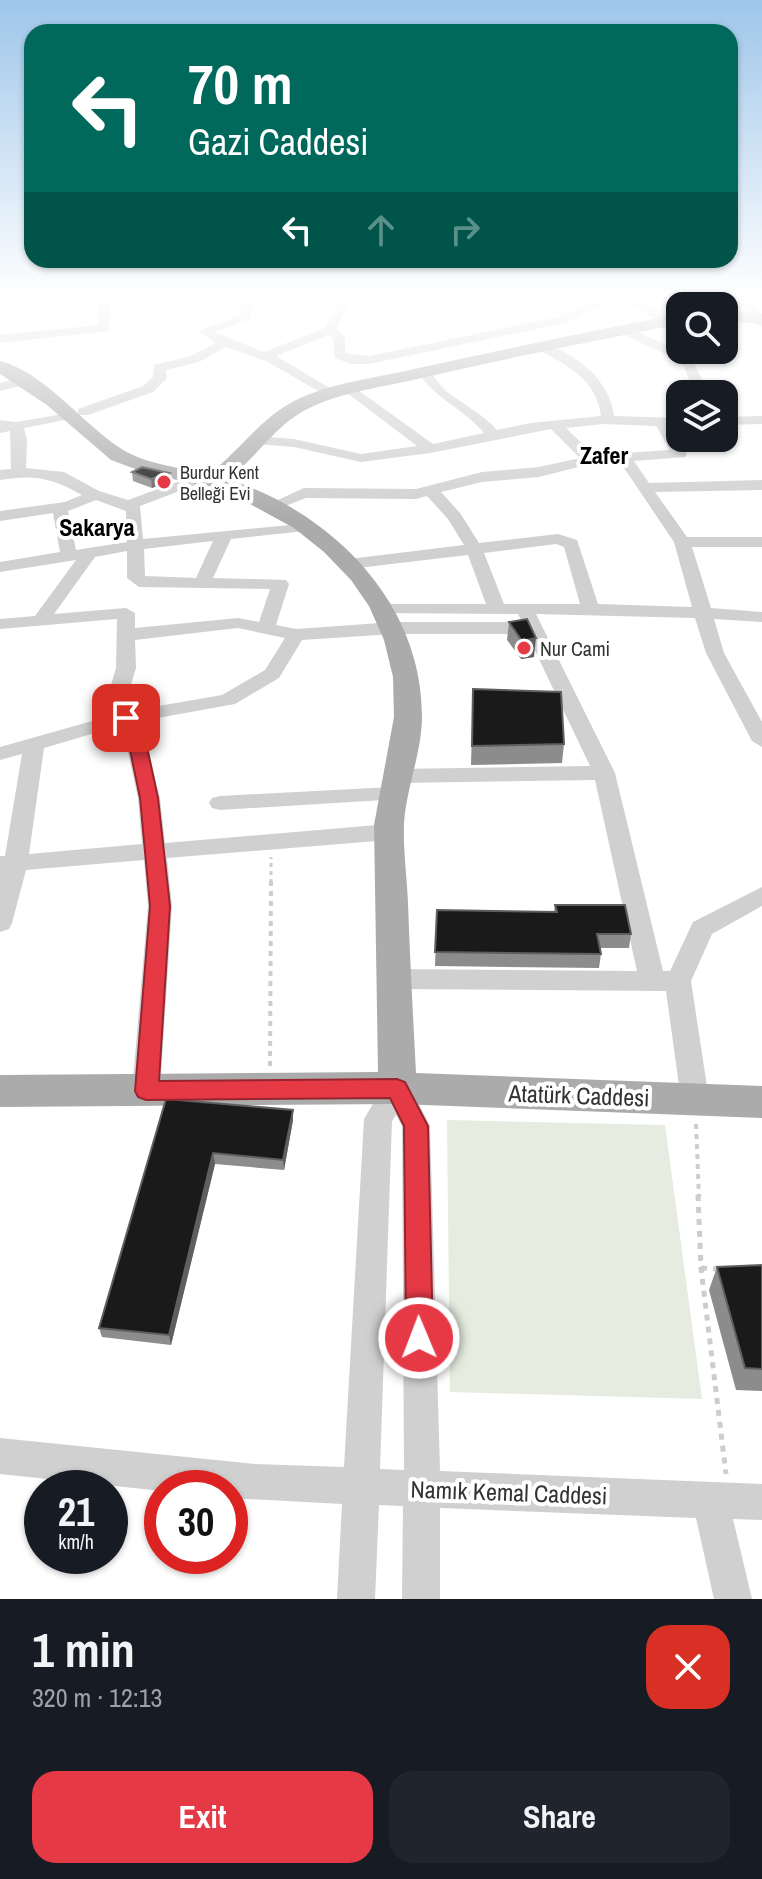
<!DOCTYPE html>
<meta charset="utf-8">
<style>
body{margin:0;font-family:"Archivo Narrow",sans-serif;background:#20242c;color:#f1f3f6;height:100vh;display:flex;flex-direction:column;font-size:30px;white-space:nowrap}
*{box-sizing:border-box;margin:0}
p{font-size:26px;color:#9ea1a6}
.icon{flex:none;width:44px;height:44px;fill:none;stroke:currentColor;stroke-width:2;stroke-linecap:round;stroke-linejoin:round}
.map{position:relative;height:1599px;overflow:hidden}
.details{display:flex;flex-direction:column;background:#171b24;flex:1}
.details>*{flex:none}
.top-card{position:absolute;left:24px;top:24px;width:714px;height:244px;border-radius:24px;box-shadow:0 2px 6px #0004;background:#00695c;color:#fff;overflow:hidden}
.tools{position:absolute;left:666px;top:292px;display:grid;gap:16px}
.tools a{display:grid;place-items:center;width:72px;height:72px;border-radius:16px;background:#171b24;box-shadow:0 2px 6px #0004;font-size:40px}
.speed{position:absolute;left:24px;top:1470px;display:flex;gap:16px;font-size:40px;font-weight:700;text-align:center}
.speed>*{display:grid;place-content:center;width:104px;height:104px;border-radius:50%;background:#171b24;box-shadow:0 2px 6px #0004;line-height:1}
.speed small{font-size:20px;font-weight:400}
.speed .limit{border:12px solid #d22;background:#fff;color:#111}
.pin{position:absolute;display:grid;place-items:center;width:68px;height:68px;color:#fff;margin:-34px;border-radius:16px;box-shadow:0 4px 12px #0006}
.me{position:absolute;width:88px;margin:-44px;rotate:359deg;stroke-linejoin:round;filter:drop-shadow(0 0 6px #0008)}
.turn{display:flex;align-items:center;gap:28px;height:168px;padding:0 32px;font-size:36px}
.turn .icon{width:104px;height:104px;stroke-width:2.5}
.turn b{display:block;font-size:56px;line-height:68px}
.lanes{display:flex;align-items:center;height:76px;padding:0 32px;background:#0003;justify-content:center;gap:40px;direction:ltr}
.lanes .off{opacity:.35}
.round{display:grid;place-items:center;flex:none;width:84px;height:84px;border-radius:24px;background:#20242c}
.headline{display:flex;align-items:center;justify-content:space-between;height:136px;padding:0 32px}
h1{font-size:48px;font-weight:700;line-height:60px}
.primary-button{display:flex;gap:16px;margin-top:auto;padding:16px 32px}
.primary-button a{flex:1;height:92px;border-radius:24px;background:#e63946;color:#fff;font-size:32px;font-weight:700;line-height:92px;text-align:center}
.primary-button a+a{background:#20242c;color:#f1f3f6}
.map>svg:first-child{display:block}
.green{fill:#e6ecdf}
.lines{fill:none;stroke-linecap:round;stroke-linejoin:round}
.path-far2{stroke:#cdcdcd;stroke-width:3;stroke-dasharray:4 4;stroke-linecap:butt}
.path-far1{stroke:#cdcdcd;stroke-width:4;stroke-dasharray:5 5;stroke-linecap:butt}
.path{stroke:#cdcdcd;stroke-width:5;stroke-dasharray:6 6;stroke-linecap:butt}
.minor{fill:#d0d0d0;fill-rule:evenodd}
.major{fill:#ababab;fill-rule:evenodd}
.wall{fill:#8c8c8c}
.shaded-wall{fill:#5f5f5f}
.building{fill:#1a1a1a;stroke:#5f5f5f;stroke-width:2}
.route{fill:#e63946;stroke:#96252e;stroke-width:2}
.poi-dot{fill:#e63946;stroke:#fff;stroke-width:3}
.labels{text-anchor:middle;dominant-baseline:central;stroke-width:8;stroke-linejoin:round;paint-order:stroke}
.far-poi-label{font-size:18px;fill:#333;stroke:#fff;text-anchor:start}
.poi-label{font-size:20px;fill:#333;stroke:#fff;text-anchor:start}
.far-district-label{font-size:24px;font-weight:bold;fill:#000;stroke:#fff}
.near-street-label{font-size:24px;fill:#333;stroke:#fff}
</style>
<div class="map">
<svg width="762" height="1599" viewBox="0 0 762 1599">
<rect width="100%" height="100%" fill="#fff"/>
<!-- green -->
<path class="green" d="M 447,1120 L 665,1125 L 702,1399 L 450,1392 Z"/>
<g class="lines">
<!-- path-far2 -->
<path class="path-far2" d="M 271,883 L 271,857"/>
<!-- path-far1 -->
<path class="path-far1" d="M 270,1066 L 271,881
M 696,1124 L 699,1197"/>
<!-- path -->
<path class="path" d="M 698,1195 L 701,1268 L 726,1474
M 701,1268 L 717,1269"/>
<!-- minor -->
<path class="minor" d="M 0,296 L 16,296 L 0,301 Z
M 241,296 L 253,296 L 250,319 L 214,332 L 264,352 L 325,328 L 339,302 L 353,296 L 369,296 L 348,306 L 336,329 L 345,337 L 345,353 L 369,356 L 558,317 L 608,296 L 623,296 L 565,323 L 369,364 L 351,364 L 335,358 L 333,338 L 329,335 L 276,356 L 335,391 L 337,394 L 330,398 L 268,362 L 226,347 L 199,362 L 166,370 L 167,378 L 153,392 L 88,415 L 78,415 L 78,409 L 143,386 L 153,377 L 154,365 L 191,356 L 216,343 L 198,331 L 240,315 Z
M 721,296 L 748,296 L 762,315 L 762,327 L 758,326 L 736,296 L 715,306 L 699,306 Z
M 104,298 L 110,301 L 109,331 L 0,343 L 0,335 L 99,325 L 98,301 Z
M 632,298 L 673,318 L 675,321 L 665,324 L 628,303 L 626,301 Z
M 620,327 L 628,327 L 691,357 L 709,394 L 695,394 L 682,362 L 620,333 Z
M 541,342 C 575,353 610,379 614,416 L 680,418 L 680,426 L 670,426 L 687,454 L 685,457 L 634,461 L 649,483 L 762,480 L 762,490 L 655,492 L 687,537 L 762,537 L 762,547 L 692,547 L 711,608 L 762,612 L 762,622 L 714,619 L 724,653 L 762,722 L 762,747 L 752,741 L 706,653 L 695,618 L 536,614 L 615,773 L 663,971 L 670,971 L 693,922 L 762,887 L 762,906 L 712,934 L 691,981 L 709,1100 L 705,1108 L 695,1112 L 685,1108 L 681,1100 L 666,991 L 394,989 L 385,986 L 381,979 L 385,972 L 394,969 L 637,971 L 595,780 L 398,783 L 387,776 L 398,769 L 590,766 L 527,634 L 394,634 L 302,640 L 279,678 L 235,704 L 141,721 L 160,798 L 165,843 L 389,824 L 397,827 L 400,832 L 397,837 L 389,840 L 167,858 L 172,906 L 160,1091 L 156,1099 L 146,1103 L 136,1099 L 132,1091 L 148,906 L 144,860 L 26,870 L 12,923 L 9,929 L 0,932 L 0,856 L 5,856 L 22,754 L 0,760 L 0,747 L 110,716 L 104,709 L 116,668 L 117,619 L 0,629 L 0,619 L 35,616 L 76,560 L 0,572 L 0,562 L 60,552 L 53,513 L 0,521 L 0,511 L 65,502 L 82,495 C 53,478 34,474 0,480 L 0,470 L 11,469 L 10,431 L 0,433 L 0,420 L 16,422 L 75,412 L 75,418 L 24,428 L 27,440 L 26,468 L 64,472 L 99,491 L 128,500 L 196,475 L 206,475 L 206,481 L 140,506 L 143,539 L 311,523 L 311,529 L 305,531 L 231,539 L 213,578 L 286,580 L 289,584 L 276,625 L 296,629 L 394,622 L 522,622 L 518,614 L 377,613 L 374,609 L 383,604 L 486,604 L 468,555 L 349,569 L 341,564 L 349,559 L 464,545 L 448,519 L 427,496 L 416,499 L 306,498 L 275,510 L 267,505 L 304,488 L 416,489 L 482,472 L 539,467 L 580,458 L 551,429 L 430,453 L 361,462 L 294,447 L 255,444 L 248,440 L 255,436 L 294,439 L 361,454 L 417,446 L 346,392 L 344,389 L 351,385 L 433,444 L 484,433 C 463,408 438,401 418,373 L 424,369 C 434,373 438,384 446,391 C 464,405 482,413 497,430 L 530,423 L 601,416 C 597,379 566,365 537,349 L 537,343 ZM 604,424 L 656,426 L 670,450 L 594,455 L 566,428 ZM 620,462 L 674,542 L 692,607 L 598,604 L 577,540 L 558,534 L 479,543 L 460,513 L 441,492 L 482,482 L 539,477 L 590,464 ZM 96,500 L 126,511 L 127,542 L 76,550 L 68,511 ZM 213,541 L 196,578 L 145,576 L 144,549 ZM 556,544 L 564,547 L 580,604 L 504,604 L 484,553 ZM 127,551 L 127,578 L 139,587 L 270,589 L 259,622 L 238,618 L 135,628 L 135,613 L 126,608 L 54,614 L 95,557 ZM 238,628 L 285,638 L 265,670 L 222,695 L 130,711 L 124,707 L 136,668 L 135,640 ZM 122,725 L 138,798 L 142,844 L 29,854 L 44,748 Z
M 24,377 L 29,378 L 29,384 L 0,391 L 0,383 Z
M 762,416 L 762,424 L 724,425 L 724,417 Z
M 392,787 L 400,789 L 403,794 L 400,799 L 220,810 L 212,808 L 209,803 L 212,798 L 220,796 Z
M 397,1076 L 407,1080 L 430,1126 L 440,1471 L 762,1484 L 762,1520 L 733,1519 L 752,1599 L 714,1599 L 696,1518 L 440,1508 L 440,1599 L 402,1599 L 403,1506 L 379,1505 L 375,1599 L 337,1599 L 342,1504 L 230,1498 L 230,1488 L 162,1488 L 162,1491 L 0,1474 L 0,1438 L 255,1464 L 344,1467 L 364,1119 L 387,1080 ZM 396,1115 L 402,1126 L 404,1470 L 380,1469 L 392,1121 Z"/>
<!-- major -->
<path class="major" d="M 724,311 L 762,314 L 762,324 L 724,321 Z
M 680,314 L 680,324 C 592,341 504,359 417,379 C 379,388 334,393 300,413 C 271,431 255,459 228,479 C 332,513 422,602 422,716 C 422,753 406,788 404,824 C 403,850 407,877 408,903 C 410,960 413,1016 416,1073 L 762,1086 L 762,1118 L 397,1104 L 0,1107 L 0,1075 L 378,1072 L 374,825 L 394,717 L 393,677 L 384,640 L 369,606 L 351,580 L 324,552 L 294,528 L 226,491 L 146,473 L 111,460 L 47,405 L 0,374 L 0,361 C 44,372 83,424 120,448 C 146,465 179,467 209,474 C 237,453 256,424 287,405 C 322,384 370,379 410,370 C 500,350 590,331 680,314 Z"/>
</g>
<!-- wall -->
<path class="wall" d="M 132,472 L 170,481 L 152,488 L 133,481 Z
M 509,622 L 534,657 L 521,659 L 507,640 Z
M 473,689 L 564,744 L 562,763 L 471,765 Z
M 555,905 L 631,934 L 629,948 L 600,948 L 601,954 L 599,968 L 435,966 L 437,910 L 554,912 Z
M 166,1099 L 293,1110 L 293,1120 L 284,1170 L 215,1164 L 171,1345 L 102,1337 L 99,1328 Z
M 762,1265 L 762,1391 L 736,1390 L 709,1290 L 717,1267 Z"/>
<!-- shaded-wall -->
<path class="shaded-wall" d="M 169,473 L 170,481 L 152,488 L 151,479 Z
M 536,638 L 534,657 L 521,659 L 522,641 Z
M 293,1110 L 293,1120 L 284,1170 L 283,1160 Z
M 213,1153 L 215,1164 L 171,1345 L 169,1335 Z"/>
<!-- building -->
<path class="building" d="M 142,467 L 169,473 L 151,479 L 132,472 Z
M 527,619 L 536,638 L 522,641 L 509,622 Z
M 473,689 L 561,692 L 564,744 L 472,746 Z
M 555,905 L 625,905 L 631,934 L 597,934 L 601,954 L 435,952 L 437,910 L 557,912 Z
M 166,1099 L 293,1110 L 283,1160 L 213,1153 L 169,1335 L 99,1328 Z
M 762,1265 L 762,1369 L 745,1368 L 717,1267 Z"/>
<!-- sky -->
<linearGradient id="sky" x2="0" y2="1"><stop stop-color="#9ec6ea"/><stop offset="0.57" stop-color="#fff"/><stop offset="1" stop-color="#fff" stop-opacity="0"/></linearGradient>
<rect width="762" height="520" fill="url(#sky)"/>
<!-- route -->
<path class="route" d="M 126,713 L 142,724 L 158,798 L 170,906 L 159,1081 L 397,1079 L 405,1082 L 428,1126 L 433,1338 L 429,1348 L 419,1352 L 410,1348 L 406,1338 L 404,1126 L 390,1098 L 146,1100 L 138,1097 L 135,1091 L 150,906 L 140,798 L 125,726 L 117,718 Z"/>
<!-- markers -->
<g class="poi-dot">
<circle cx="164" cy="482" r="8"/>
<circle cx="524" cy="648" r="8"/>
</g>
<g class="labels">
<!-- far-poi labels -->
<g class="far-poi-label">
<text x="180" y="472">Burdur Kent<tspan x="180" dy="21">Belleği Evi</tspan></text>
</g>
<!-- poi labels -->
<g class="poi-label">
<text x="540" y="648">Nur Cami</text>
</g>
<!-- far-district labels -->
<g class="far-district-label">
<text x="604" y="455">Zafer</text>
<text x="97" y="527">Sakarya</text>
</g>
<!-- near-street labels -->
<g class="near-street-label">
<text transform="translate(579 1095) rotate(2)">Atatürk Caddesi</text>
<text transform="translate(509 1492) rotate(2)">Namık Kemal Caddesi</text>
</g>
</g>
</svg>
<div class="tools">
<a><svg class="icon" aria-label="search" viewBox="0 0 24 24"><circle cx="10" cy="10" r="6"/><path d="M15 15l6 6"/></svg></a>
<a><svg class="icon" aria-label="layers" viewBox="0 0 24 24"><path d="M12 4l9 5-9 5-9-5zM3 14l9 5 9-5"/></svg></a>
</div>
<div class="speed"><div>21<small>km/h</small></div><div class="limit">30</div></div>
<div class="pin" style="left:126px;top:718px;background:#d93025"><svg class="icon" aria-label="arrive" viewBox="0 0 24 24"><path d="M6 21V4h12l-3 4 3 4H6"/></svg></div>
<svg class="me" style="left:419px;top:1338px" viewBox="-20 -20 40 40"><circle r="17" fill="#e63946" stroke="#fff" stroke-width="3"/><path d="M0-11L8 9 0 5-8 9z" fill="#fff"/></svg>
<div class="top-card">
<div class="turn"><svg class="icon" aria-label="left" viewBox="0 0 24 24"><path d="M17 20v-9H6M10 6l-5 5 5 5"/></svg><div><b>70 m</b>Gazi Caddesi</div></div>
<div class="lanes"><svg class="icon" aria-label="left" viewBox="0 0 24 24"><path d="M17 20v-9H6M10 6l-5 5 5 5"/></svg><svg class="icon off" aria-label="ahead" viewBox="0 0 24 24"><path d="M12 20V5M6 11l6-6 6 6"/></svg><svg class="icon off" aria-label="right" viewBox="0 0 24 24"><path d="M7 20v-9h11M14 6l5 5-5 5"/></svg></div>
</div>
</div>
<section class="details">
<div class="headline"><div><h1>1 min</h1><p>320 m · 12:13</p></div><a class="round" style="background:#d93025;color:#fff"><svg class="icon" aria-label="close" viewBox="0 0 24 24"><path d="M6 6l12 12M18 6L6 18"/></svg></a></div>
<div class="primary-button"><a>Exit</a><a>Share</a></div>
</section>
